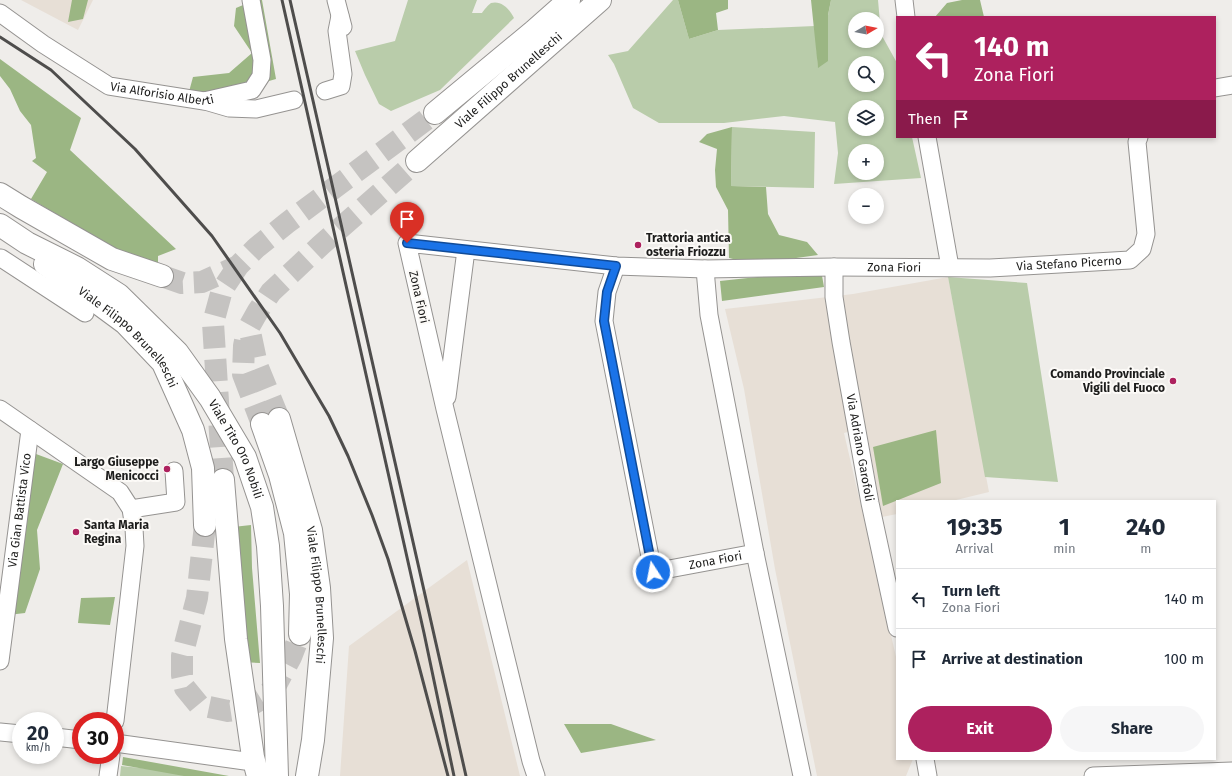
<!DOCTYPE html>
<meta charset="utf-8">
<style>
body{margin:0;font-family:"Fira Sans",sans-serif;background:#f6f6f7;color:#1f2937;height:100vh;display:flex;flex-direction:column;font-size:15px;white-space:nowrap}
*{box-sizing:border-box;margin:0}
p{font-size:13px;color:#747a83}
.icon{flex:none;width:22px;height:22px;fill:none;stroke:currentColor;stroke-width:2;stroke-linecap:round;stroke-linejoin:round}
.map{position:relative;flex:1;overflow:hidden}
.drawer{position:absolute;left:896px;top:500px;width:320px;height:260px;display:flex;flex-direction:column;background:#fff;border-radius:0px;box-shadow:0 2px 6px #0003}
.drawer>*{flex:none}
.guide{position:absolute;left:896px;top:16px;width:320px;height:122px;border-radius:0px;box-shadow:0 2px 6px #0003;background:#ad215e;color:#fff;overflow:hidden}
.needle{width:26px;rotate:80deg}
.controls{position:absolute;left:848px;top:12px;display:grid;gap:8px}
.controls a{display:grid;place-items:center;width:36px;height:36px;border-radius:50%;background:#fff;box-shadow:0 2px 6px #0003;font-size:20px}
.speed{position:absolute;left:12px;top:712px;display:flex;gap:8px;font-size:20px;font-weight:700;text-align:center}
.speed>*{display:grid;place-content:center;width:52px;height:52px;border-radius:50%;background:#fff;box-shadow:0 2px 6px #0003;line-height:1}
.speed small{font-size:10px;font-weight:400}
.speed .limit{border:6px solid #d22;background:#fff;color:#111}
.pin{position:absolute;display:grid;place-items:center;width:34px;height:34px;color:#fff;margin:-41px -17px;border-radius:50% 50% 50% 0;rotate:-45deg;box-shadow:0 0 4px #0007}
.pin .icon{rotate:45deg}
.me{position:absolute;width:44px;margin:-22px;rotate:349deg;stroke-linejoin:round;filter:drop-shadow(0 0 3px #0008)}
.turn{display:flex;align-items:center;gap:14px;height:84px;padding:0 12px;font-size:18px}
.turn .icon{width:52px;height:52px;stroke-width:2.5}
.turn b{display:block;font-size:28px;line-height:34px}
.then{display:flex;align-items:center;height:38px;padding:0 12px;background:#0003;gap:8px;font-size:15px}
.eta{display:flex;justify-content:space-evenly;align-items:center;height:68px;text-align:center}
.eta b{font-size:24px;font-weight:700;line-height:28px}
.button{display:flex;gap:8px;margin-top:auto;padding:8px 12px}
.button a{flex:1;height:46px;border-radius:24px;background:#ad215e;color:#fff;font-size:16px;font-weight:700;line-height:46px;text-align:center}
.button a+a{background:#f6f6f7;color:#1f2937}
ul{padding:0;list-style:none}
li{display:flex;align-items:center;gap:12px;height:60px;padding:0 12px;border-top:1px solid #e0e1e3}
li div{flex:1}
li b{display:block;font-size:15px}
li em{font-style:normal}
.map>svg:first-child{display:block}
.built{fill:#e7dfd6}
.green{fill:#b9ccaa;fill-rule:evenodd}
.forest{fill:#9bb683}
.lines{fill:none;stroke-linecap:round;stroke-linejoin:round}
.secondary-tunnel{stroke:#c5c3c1;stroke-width:22;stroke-dasharray:22 11;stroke-linecap:butt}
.street-casing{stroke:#959391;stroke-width:19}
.secondary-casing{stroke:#959391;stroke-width:24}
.street{stroke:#fff;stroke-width:17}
.secondary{stroke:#fff;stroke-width:22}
.rail{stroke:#4e4d4c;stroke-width:3}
.route-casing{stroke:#114b97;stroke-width:10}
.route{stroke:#1a73e8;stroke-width:7}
.poi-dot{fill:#ad215e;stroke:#fcfaf7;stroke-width:1.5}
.labels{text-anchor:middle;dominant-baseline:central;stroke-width:4;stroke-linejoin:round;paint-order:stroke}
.street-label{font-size:12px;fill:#1d1d1c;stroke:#fcfaf7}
.poi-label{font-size:12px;font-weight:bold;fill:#1d1d1c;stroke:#fcfaf7;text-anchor:start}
</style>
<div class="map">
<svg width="1232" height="776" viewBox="0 0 1232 776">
<rect width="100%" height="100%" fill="#efedea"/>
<!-- built -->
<path class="built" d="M 21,0 L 93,0 L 78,30 Z
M 948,277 L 989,492 L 952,501 L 897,501 L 897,514 L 882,517 L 866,427 L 844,433 L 897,661 L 897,759 L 913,759 L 906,776 L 817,776 L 775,569 L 744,389 L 725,309 L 853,294 Z
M 467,560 L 520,776 L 340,776 L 349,646 Z"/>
<!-- green -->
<path class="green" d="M 408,0 L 477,0 L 472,13 L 482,13 C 484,10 488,5 491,3 C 502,0 510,10 514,18 L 440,90 L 391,111 L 379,104 L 365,75 L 355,51 L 395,41 Z
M 673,0 L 678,0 L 689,39 L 718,30 L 815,26 L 818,67 L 831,0 L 878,0 L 881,34 L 897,63 L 897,137 L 912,137 L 921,178 L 834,184 L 838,153 L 835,122 L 784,116 L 724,123 L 659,123 L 633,108 L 614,64 L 608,55 L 628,51 ZM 855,19 L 877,19 L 877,41 L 855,41 ZM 855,63 L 877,63 L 877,85 L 855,85 ZM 855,107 L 877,107 L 877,129 L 855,129 ZM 855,151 L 877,151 L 877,173 L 855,173 Z
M 732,127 L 815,132 L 814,188 L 731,186 Z
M 948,277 L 1027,283 L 1058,482 L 985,477 Z
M 121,766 L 220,776 L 120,776 Z"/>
<!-- forest -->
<path class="forest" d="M 72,0 L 88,0 L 83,19 L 68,22 Z
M 255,0 L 262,0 L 276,79 L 238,90 L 187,99 L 193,77 L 229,73 L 252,53 L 234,26 L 236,8 Z
M 678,0 L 728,0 L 728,9 L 716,13 L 718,30 L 689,39 Z
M 811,0 L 831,0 L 828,15 L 828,61 L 818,68 Z
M 962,0 L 980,0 L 984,17 L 935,17 L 947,3 Z
M 0,59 L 81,118 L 70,150 L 176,249 L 158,256 L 158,266 L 117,250 L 31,199 L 47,172 L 32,161 L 36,158 L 31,125 L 20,111 L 10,89 L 0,76 Z
M 732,127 L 731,186 L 766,187 L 768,214 L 779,235 L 807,242 L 818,255 L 789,259 L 745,262 L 729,258 L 728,210 L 716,187 L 715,170 L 717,149 L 699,142 L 707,134 Z
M 821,270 L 824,287 L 722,301 L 720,281 Z
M 936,430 L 941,483 L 883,506 L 873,447 Z
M 36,454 L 63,464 L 37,530 L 40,569 L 25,613 L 8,615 Z
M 251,525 L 252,568 L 260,663 L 241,662 L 233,527 Z
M 115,597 L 110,625 L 78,623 L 81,598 Z
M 564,724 L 611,724 L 656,740 L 581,753 Z
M 123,757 L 229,776 L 184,776 L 122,765 Z"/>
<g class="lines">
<!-- secondary-tunnel -->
<path class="secondary-tunnel" d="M 162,276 L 182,283 L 202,282 L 238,266 L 256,248 L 287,223 L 435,113
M 245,341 L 244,346 L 243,374 L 262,424
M 279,419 L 257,365 L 249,327 L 258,311 L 271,292 L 321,245 L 417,161
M 223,480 L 213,323 L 222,290 L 238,266
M 205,525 L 197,598 L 182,656 L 182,675 L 185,688 L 199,705 L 228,711 L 241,709 L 253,704 L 266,696 L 276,685 L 291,657 L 300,634"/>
<!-- street casing -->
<g class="street-casing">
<g id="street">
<path d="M 336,0 L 343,27"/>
<path d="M 904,0 L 906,17"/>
<path id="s1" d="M 0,13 L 43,44 L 109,86 L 204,101 L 252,90 L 261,76 L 262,60 L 251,0"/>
<path d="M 1215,88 L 1232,85"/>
<path d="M 325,91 L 341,86 L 343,74 L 337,31 L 340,16"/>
<path d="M 205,101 L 229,108 L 256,109 L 294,100"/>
<path d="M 927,137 L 950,267"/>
<path d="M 0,259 L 1,258 L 85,313"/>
<path id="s2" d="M 616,266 L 607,292 L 604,321 L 653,572 L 755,553"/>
<path id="s3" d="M 834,267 L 834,297 L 841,342 L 870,503 L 897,628"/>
<path d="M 705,269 L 709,315 L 755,553 L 802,776"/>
<path d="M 447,397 L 466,250"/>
<path d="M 0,409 L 120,492 L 131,509 L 134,528 L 135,546 L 115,721"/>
<path d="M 131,509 L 176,502 L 174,471"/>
<path id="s4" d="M 0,661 L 30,430"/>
<path d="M 0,732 L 21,734"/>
<path d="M 55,737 L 81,740"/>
<path d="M 115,743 L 245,761"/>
<path d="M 925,759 L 928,776"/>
<path d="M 108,776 L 111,755"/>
<path id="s5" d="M 536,776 L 531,761 L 445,409 L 407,243 L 616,266 L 705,269 L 834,267 L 990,268 L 1130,260 L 1142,249 L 1146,234 L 1137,142 L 1139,137"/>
<path d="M 1093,776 L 1232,771"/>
</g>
</g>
<!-- secondary casing -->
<g class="secondary-casing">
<g id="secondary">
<path d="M 435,113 L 534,31 L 569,0"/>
<path id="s6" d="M 417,161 L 600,0"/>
<path d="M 0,194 L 21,207 L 112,259 L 162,276"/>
<path id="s7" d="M 0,225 L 27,243 L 77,268 L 119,295 L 177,352 L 210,398 L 245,457 L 262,507 L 268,546 L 272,606 L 277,776"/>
<path id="s8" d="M 45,264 L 125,323 L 163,363 L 193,430 L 203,468 L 205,525"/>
<path id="s9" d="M 279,419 L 311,530 L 319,588 L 322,638 L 313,740 L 307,776"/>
<path d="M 262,424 L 280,475 L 295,533 L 301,594 L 300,634"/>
<path d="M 223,480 L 236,639 L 253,757 L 258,776"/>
</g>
</g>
<!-- street -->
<use href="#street" class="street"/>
<!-- secondary -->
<use href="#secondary" class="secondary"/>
<!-- rail -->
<path class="rail" d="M 282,0 L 424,633 L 454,776
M 290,0 L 327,162 L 466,776
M 0,37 L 51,70 L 135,149 L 212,236 L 280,333 L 329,416 L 348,456 L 372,515 L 388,559 L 415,651 L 448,776"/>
</g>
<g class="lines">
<!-- route casing -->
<g class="route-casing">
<path id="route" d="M 407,243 L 616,266 L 607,292 L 604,321 L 653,572"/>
</g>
<!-- route -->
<use href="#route" class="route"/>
</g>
<!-- markers -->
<g class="poi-dot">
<circle cx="638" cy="245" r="4"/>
<circle cx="1173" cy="381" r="4"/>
<circle cx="167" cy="469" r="4"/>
<circle cx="76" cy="532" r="4"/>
</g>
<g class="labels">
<!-- street labels -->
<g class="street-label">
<text stroke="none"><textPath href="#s6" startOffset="122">Viale Filippo Brunelleschi</textPath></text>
<text stroke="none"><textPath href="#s1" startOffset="185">Via Alforisio Alberti</textPath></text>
<text stroke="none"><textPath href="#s5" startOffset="1212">Via Stefano Picerno</textPath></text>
<text stroke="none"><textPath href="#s5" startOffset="1037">Zona Fiori</textPath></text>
<text transform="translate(419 297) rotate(77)">Zona Fiori</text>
<text stroke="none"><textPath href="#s8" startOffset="112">Viale Filippo Brunelleschi</textPath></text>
<text stroke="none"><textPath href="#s3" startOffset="183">Via Adriano Garofoli</textPath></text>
<text stroke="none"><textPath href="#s7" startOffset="334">Viale Tito Oro Nobili</textPath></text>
<text stroke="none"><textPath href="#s4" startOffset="152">Via Gian Battista Vico</textPath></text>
<text stroke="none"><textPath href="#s2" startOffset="376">Zona Fiori</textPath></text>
<text stroke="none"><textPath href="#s9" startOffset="181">Viale Filippo Brunelleschi</textPath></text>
</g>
<!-- poi labels -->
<g class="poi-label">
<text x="646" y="238">Trattoria antica<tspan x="646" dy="14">osteria Friozzu</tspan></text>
<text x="1165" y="374" text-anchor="end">Comando Provinciale<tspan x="1165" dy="14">Vigili del Fuoco</tspan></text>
<text x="159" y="462" text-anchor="end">Largo Giuseppe<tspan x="159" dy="14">Menicocci</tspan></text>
<text x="84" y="525">Santa Maria<tspan x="84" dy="14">Regina</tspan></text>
</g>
</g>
</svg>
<div class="controls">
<a><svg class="needle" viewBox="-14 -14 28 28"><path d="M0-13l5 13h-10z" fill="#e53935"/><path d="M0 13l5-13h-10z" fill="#747a83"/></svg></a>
<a><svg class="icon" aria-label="search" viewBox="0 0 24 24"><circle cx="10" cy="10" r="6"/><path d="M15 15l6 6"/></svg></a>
<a><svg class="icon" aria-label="layers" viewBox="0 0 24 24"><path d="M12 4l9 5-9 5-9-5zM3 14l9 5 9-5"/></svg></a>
<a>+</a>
<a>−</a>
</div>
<div class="speed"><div>20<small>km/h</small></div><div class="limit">30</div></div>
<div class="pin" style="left:407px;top:243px;background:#d93025"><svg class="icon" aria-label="arrive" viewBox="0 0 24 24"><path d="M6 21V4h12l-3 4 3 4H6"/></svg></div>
<svg class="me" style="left:653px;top:572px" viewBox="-20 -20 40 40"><circle r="17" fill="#1a73e8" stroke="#fff" stroke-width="3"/><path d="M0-11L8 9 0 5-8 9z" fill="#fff"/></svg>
<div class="guide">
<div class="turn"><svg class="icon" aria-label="left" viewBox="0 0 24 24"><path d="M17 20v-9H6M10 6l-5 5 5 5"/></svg><div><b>140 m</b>Zona Fiori</div></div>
<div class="then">Then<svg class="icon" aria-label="arrive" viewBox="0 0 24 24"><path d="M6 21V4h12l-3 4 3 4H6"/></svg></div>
</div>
<section class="drawer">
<div class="eta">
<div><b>19:35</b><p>Arrival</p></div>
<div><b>1</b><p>min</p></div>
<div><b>240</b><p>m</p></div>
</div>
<ul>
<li><svg class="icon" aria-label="left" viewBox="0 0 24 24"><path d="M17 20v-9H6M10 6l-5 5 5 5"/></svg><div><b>Turn left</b><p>Zona Fiori</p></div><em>140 m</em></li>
<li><svg class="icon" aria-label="arrive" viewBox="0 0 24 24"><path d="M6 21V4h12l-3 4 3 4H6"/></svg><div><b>Arrive at destination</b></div><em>100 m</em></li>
</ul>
<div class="button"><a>Exit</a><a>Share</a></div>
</section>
</div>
